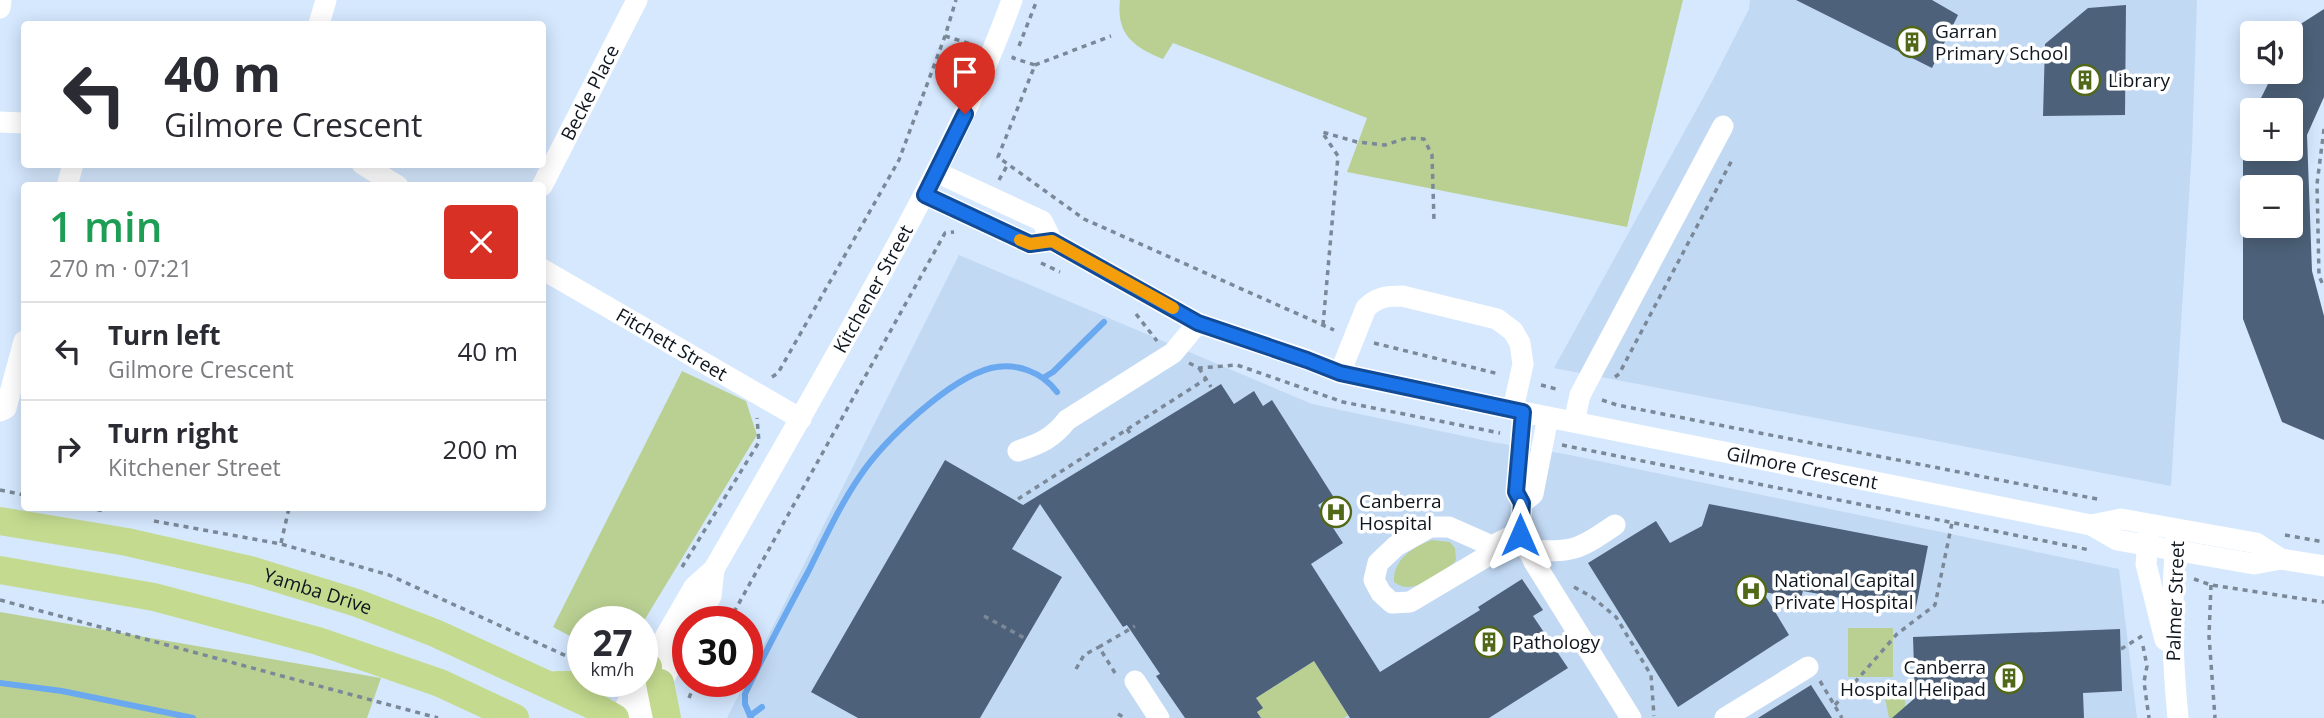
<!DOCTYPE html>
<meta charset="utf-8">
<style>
body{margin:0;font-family:"Open Sans",sans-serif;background:#f7f7f7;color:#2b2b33;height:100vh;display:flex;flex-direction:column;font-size:26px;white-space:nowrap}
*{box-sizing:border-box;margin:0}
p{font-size:23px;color:#7c7c81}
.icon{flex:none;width:38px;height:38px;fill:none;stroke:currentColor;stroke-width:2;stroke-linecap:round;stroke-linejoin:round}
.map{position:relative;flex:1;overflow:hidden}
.side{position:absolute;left:21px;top:182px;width:525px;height:329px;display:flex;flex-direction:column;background:#fff;border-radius:7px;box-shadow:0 4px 18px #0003}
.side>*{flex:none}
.hud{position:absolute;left:21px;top:21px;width:525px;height:147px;border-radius:7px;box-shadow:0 4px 18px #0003;background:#fff;color:#2b2b33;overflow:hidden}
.fabs{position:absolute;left:2240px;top:21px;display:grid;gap:14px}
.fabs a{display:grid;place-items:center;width:63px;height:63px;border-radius:7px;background:#fff;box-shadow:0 4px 18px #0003;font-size:35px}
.speed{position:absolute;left:567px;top:606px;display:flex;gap:14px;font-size:35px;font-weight:700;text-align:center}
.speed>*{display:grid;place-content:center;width:91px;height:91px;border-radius:50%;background:#fff;box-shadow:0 4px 18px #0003;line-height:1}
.speed small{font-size:18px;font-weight:400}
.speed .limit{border:10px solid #d22;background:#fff;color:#111}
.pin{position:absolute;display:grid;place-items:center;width:60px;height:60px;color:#fff;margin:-72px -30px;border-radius:50% 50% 50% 0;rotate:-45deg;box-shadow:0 0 7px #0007}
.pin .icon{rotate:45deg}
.me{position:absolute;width:77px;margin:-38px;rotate:0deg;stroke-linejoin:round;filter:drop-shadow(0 0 5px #0008)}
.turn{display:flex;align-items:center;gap:24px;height:147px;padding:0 28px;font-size:32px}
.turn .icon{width:91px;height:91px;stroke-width:2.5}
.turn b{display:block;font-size:49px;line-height:60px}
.round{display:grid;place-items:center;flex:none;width:74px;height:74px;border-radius:7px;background:#f7f7f7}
.overview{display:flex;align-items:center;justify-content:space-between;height:119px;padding:0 28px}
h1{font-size:42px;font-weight:600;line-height:52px;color:#1e9e55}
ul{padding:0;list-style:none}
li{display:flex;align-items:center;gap:21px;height:98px;padding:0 28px;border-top:2px solid #e1e1e2}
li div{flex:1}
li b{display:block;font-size:26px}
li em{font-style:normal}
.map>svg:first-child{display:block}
.built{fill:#c2d9f4}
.green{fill:#bad092}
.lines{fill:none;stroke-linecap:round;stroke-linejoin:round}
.stream{stroke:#6aa8ef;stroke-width:6}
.building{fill:#4d627a}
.path{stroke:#7a8898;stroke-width:3.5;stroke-dasharray:5 5;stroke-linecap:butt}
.minor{stroke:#fff;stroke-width:21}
.major{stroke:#c4db8f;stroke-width:28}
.route-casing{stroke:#114b97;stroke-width:18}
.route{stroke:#1a73e8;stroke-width:12}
.slow{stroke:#f59e0b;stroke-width:12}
.labels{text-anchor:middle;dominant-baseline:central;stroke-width:7;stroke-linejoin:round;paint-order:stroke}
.poi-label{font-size:19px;fill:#0e161f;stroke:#fff;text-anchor:start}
.street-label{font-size:19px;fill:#0e161f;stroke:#fff}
</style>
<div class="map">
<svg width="2324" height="718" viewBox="0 0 2324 718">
<rect width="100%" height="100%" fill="#d5e8fe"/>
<!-- built -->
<path class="built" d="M 1750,0 L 2197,0 L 2192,148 L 2171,486 L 1554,368 L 1714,78 L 1749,9 Z
M 959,255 L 1312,404 L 1492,442 L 1565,454 L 2119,569 L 2137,718 L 727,718 Z"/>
<!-- green -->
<path class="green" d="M 1120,0 L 1683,0 L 1627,227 L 1347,172 L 1367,118 L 1173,43 L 1163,59 C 1134,47 1116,35 1120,0 Z
M 682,371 L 746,401 L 757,435 L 642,624 L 642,621 L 583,621 L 583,643 L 553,627 Z
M 1432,540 L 1450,542 L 1455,548 L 1456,560 L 1453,564 C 1436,574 1413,597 1394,582 C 1393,559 1413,547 1432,540 Z
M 0,612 L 381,678 L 367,718 L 0,718 Z
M 1848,628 L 1893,628 L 1893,677 L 1848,677 Z
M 1314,661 L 1348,715 L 1344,718 L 1261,718 L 1257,712 L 1262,708 L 1256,698 Z
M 1904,687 L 1906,718 L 1889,718 L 1883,688 Z"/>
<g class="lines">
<!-- stream -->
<path class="stream" d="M 1043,378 L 1053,372 L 1104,322
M 0,683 L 62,691 L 193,718
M 750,716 L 762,707
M 751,718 L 745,704 L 745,694 C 765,652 787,611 809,570 C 825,538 840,505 860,476 C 884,440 949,379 991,368 C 1016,362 1042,372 1057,392"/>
</g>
<!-- building -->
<path class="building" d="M 1796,0 L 1932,0 L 1958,15 L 1932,68 Z
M 2126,5 L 2125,115 L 2043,116 L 2045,44 L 2088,8 Z
M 2324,9 L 2324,97 L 2307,135 L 2312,271 L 2324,316 L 2324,440 L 2282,422 L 2243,319 L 2243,226 L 2291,226 L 2291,187 L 2243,187 L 2243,149 L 2291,149 L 2291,110 L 2255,110 L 2274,72 L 2291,72 L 2291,37 L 2296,27 Z
M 1221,384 L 1234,404 L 1254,391 L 1263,406 L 1272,400 L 1333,496 L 1318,505 L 1343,543 L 1311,564 L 1380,672 L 1480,610 L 1478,607 L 1522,579 L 1543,610 L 1533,616 L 1568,668 L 1489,718 L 1350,718 L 1314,661 L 1256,698 L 1263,708 L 1257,712 L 1261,718 L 1185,718 L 1156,676 L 1160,674 L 1127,625 L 1123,627 L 1040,504 L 1012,549 L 1062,577 L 980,718 L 858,718 L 811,692 L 945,460 L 1023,505 Z
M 1709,504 L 1928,546 L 1915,612 L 1803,591 L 1801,598 L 1763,592 L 1789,635 L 1678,707 L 1588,563 L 1656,521 L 1670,543 L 1702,526 Z
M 2120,629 L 2122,691 L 2083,693 L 2084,718 L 1892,718 L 1915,698 L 1913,637 Z
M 1811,685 L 1832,718 L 1758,718 Z"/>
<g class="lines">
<!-- path -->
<path class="path" d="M 945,36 L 974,45
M 1019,46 L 1037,0
M 1014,56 L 1013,58 L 1035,65 L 998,157 L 1084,219 L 1334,330
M 1035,65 L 1111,36
M 2324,129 L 2317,184 L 2319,276 L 2324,287
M 999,180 L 1008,164
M 1041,263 L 1060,272
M 1136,314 L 1157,341
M 1323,325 L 1338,156 L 1322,132 L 1357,142 L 1385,145 L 1407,138 L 1424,139 L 1432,155 L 1434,221
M 1374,343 L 1499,374
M 1189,363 L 1199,368 L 1237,365 L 1343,402 L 1500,433
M 1199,368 L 1211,387
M 772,377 L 778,373 L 899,160 L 945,36 L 956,0
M 1615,377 L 1619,374 L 1732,160
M 1541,385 L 1560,390
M 1602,400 L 1617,405 L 2102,500
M 1127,429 L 1132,436
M 1562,445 L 2090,550
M 0,490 L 24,495
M 1018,499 L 1206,379
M 87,508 L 105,511
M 154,521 L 281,544 L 389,575 L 573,659
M 2285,535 L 2324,542
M 281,543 L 289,508
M 682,567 L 759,442 L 757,418
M 2194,579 L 2211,585 L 2324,602
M 2211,585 L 2209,636 L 2215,718
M 1574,587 L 1592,597 L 1616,617 L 1651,675 L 1654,716
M 0,600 L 438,718
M 984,616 L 1028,640
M 729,621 L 945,233 L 954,232
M 2143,646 L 2147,666 L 2144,682 L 2149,718
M 2121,649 L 2142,636
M 1076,669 L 1084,655 L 1099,647
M 1115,673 L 1099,647 L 1135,626
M 1820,681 L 1842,718
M 689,698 L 696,681
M 1835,705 L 1897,634 L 1935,605 L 1952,523
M 1118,714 L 1125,718"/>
<!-- minor -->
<g class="minor">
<path d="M 0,8 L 1,0"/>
<path d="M 319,24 L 326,0"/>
<path d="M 0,122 L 24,123"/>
<path d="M 362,164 L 398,186"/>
<path id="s1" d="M 936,172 L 1042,221 L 1052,241 L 1198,323 L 1308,360 L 1340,373 L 1523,412 L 2091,525 L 2117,540 L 2254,564 L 2281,559 L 2324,566"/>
<path d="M 67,186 L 73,164"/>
<path id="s2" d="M 542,186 L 637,0"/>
<path d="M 925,195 L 1030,244 L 1052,241"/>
<path id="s3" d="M 542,269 L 801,419"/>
<path d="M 1340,373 L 1366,308 C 1377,297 1387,296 1402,296 L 1497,319 L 1513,331 L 1520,343 L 1523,364 L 1513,409"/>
<path d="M 0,411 L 6,408 L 24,341"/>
<path d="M 1523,412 L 1516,492 L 1522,503 L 1520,532 L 1534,562 L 1631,718"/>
<path d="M 1574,422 L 1580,395 L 1723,126"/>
<path d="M 1018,451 C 1040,444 1053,438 1067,420 L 1173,353 L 1198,323"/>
<path d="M 1522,503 L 1533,494 L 1548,417"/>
<path d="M 2091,525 L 2121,519 L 2256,543 L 2281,559"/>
<path d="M 2149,531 L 2146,564 L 2165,640"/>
<path d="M 2176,539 C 2171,599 2172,658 2178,718"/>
<path d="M 1492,546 L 1449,527 L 1430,527 L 1396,546 L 1378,563 L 1374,580 L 1381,593 L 1392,603 L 1410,602 L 1484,558 L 1492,546 L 1520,532"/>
<path d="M 1527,550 C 1573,553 1578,550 1615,525"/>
<path d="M 696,621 L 711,596 L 714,569"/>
<path id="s4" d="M 642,677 L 694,587 L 714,569 C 767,477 820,385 871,292 C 924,197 975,102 1012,0"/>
<path d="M 1135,681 L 1159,718"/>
<path d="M 619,718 L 640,681"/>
<path d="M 641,718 L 688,636"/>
<path d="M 1725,718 L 1808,667"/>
</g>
<!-- major -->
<g class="major">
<path id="s5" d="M 0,521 L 127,542 L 254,571 L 357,603 L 435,633 L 596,707 L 615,718"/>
<path d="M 0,570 L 154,597 L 318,641 L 440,683 L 515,718"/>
<path d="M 642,669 L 648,667"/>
<path d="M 660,683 L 667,718"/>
<path d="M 557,685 L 584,685 L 610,681"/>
</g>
</g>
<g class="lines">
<!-- route casing -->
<g class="route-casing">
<path id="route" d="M 965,114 L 925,195 L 1030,244 L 1052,241 L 1198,323 L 1307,360 L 1340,373 L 1523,412 L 1516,492 L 1522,503 L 1520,535"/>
</g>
<!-- route -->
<use href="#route" class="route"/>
<!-- slow -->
<path class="slow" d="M 1020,240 L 1030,244 L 1052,241 L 1173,308"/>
</g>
<!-- icons -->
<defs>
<g id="building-ring" transform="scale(1.575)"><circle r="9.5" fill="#fff" stroke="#506817" stroke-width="1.5"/><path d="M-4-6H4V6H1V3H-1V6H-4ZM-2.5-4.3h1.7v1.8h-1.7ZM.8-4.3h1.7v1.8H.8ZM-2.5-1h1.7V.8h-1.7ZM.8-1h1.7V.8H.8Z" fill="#506817"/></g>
<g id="hospital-ring" transform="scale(1.575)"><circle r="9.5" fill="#fff" stroke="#506817" stroke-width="1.5"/><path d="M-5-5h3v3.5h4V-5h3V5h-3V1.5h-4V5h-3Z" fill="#506817"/></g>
</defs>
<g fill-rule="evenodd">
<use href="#building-ring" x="1912" y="42"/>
<use href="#building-ring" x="2085" y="80"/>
<use href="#hospital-ring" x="1336" y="512"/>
<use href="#hospital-ring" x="1751" y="591"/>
<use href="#building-ring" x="1489" y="642"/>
<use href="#building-ring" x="2009" y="678"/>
</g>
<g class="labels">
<!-- poi labels -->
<g class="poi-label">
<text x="1935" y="31">Garran<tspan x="1935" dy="22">Primary School</tspan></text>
<text x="2108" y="80">Library</text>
<text x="1359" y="501">Canberra<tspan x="1359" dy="22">Hospital</tspan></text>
<text x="1774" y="580">National Capital<tspan x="1774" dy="22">Private Hospital</tspan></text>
<text x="1512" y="642">Pathology</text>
<text x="1986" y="667" text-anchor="end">Canberra<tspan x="1986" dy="22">Hospital Helipad</tspan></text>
</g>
<!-- street labels -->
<g class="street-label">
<text stroke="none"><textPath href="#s2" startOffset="105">Becke Place</textPath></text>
<text stroke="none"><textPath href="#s4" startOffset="453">Kitchener Street</textPath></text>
<text stroke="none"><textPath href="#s3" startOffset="150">Fitchett Street</textPath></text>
<text stroke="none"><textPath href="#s1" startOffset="929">Gilmore Crescent</textPath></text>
<text stroke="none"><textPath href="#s5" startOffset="326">Yamba Drive</textPath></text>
<text transform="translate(2175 601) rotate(-88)">Palmer Street</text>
</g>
</g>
</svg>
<div class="fabs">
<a><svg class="icon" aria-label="sound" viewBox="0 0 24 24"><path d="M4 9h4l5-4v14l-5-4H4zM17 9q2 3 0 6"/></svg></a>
<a>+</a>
<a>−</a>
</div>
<div class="speed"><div>27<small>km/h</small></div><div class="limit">30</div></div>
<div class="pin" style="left:965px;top:114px;background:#d93025"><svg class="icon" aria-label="arrive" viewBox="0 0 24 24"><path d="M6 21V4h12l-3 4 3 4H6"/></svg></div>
<svg class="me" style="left:1520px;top:535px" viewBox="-20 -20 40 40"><path d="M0-17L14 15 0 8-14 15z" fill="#1a73e8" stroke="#fff" stroke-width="4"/></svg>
<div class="hud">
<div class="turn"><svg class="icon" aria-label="left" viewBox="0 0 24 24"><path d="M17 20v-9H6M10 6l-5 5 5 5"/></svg><div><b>40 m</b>Gilmore Crescent</div></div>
</div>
<section class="side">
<div class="overview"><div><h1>1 min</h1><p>270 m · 07:21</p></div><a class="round" style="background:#d93025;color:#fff"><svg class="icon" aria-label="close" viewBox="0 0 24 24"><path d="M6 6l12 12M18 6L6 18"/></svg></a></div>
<ul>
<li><svg class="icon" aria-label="left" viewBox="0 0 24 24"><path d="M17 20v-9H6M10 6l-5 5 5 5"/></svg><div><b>Turn left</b><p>Gilmore Crescent</p></div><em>40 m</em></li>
<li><svg class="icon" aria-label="right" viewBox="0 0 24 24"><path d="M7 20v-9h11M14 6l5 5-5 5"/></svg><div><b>Turn right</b><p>Kitchener Street</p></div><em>200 m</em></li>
</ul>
</section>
</div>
